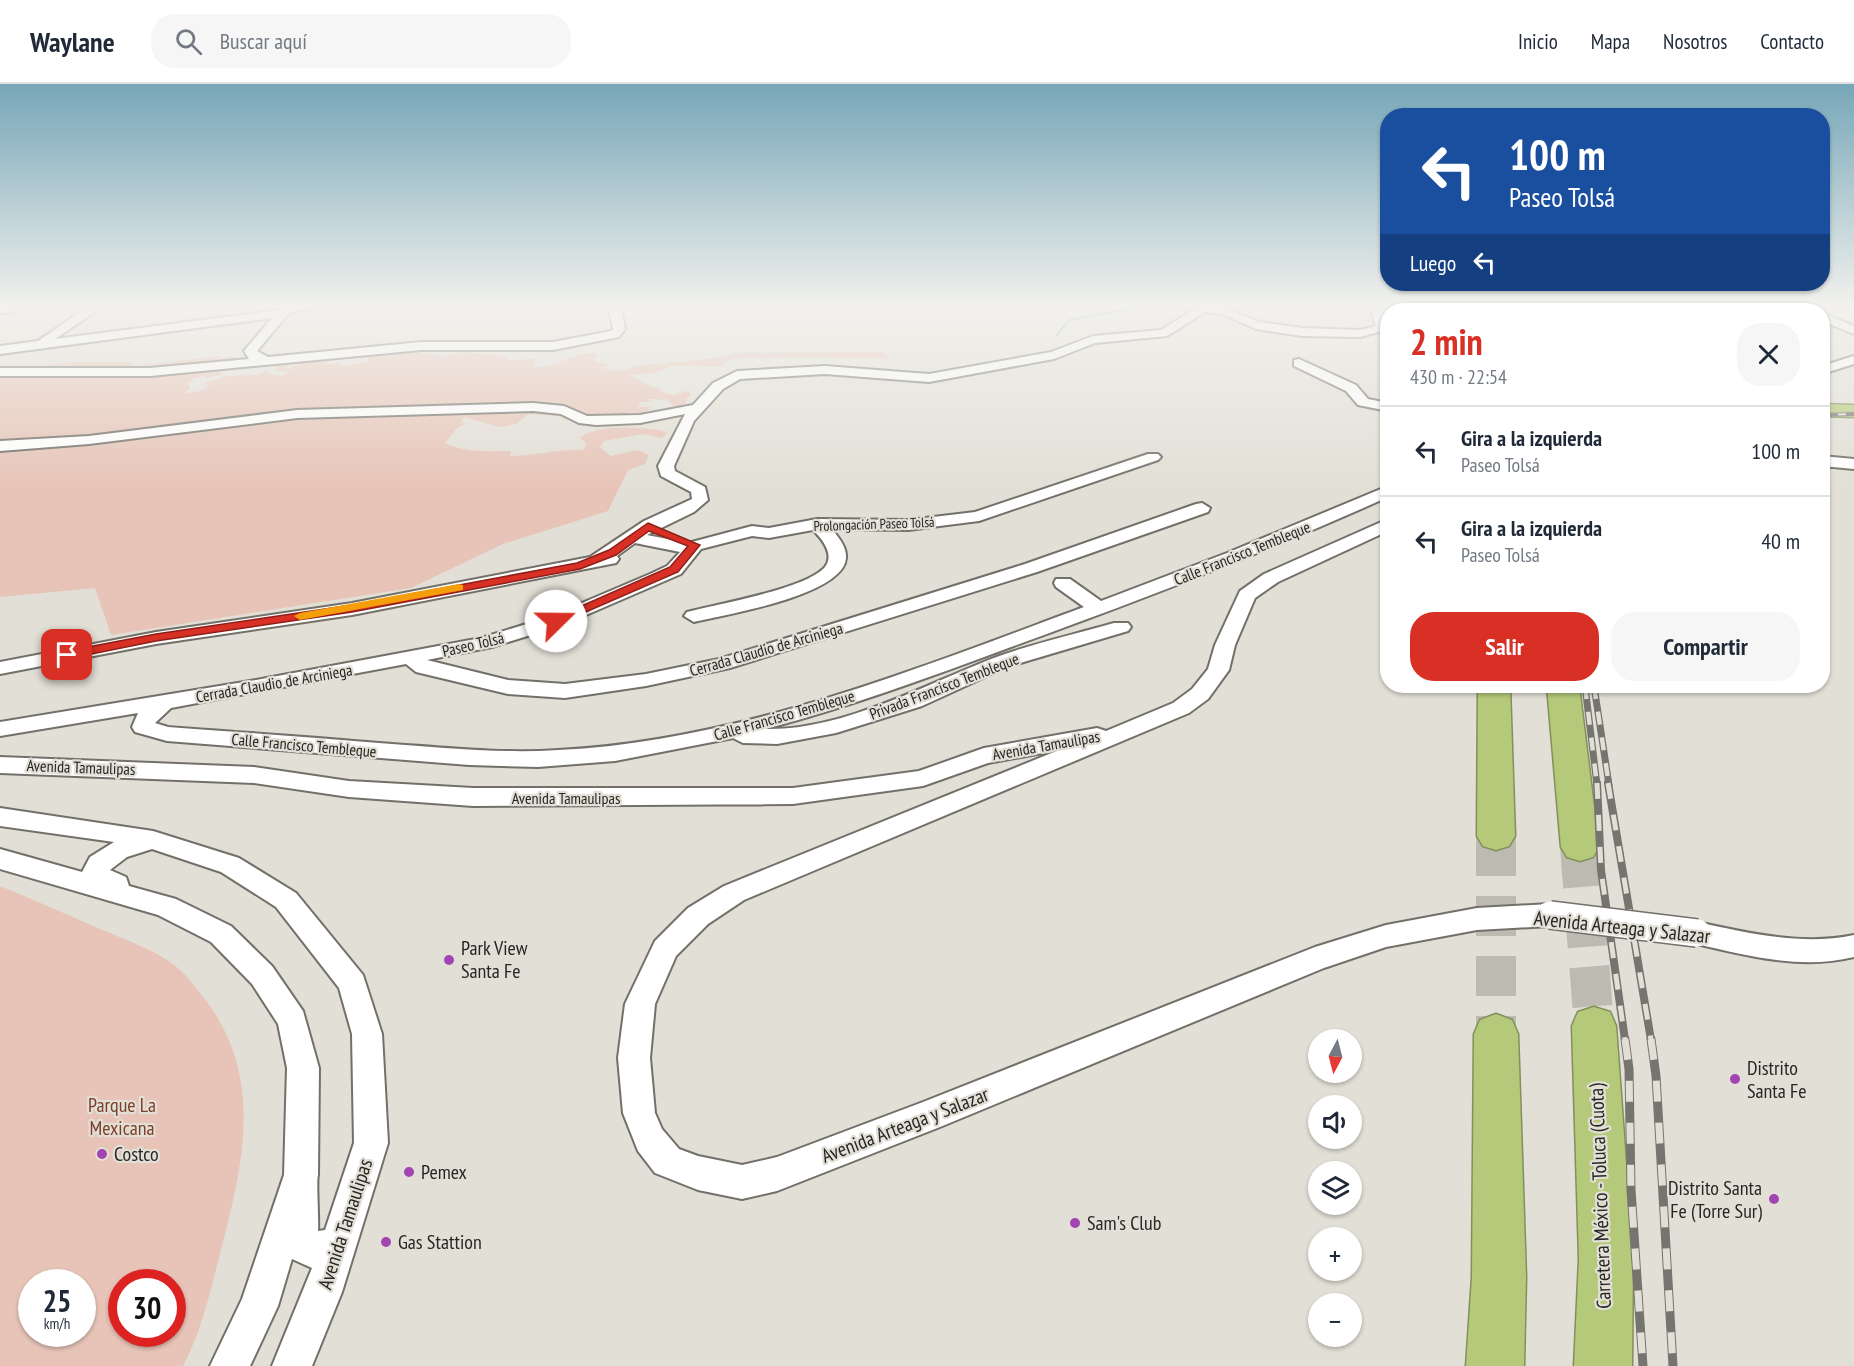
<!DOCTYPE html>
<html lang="es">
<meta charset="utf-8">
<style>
body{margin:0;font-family:"PT Sans Narrow",sans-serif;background:#f6f6f7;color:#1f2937;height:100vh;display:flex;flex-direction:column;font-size:22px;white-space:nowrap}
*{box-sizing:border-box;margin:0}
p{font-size:20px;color:#747a83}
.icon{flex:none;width:33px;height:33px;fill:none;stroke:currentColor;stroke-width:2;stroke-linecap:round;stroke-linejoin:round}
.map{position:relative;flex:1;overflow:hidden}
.drawer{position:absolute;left:1380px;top:219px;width:450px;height:390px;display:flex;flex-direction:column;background:#fff;border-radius:24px;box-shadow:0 2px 4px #0004}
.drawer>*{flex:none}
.top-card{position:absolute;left:1380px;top:24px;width:450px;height:183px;border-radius:24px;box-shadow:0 2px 4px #0004;background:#1a4fa0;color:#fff;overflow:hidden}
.needle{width:39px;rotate:187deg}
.buttons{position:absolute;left:1308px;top:945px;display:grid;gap:12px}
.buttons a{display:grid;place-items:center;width:54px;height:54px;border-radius:50%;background:#fff;box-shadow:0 2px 4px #0004;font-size:30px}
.speed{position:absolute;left:18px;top:1185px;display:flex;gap:12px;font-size:30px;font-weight:700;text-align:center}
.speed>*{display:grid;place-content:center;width:78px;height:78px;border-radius:50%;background:#fff;box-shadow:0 2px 4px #0004;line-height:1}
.speed small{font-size:15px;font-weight:400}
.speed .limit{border:9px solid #d22;background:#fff;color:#111}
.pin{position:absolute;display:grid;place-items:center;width:51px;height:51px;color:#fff;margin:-26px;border-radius:12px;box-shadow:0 3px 9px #0006}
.me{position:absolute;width:66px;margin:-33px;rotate:68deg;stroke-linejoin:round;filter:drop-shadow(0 0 4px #0008)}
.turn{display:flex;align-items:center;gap:21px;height:126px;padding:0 30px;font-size:27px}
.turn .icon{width:78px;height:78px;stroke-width:2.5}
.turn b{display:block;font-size:42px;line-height:51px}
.then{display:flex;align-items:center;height:57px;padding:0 30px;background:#0003;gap:12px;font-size:22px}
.round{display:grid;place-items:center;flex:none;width:63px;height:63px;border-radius:24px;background:#f6f6f7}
.head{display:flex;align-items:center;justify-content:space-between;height:102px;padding:0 30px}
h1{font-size:36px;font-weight:700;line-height:45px;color:#d93025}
.action{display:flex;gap:12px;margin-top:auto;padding:12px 30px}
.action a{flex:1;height:69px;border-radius:24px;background:#d93025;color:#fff;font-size:24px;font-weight:700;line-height:69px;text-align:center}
.action a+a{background:#f6f6f7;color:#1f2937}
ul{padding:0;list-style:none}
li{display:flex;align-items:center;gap:18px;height:90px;padding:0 30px;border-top:2px solid #e0e1e3}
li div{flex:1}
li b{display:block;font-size:22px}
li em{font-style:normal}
header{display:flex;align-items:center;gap:36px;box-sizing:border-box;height:84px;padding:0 30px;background:#fff;border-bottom:2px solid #e0e1e3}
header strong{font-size:28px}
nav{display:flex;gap:33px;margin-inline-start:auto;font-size:21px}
.search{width:420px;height:54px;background:#f6f6f7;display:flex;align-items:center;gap:15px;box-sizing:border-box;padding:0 21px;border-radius:24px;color:#747a83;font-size:22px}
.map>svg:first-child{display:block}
.green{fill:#e7c4b7;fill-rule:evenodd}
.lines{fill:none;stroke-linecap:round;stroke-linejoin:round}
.stream{stroke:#6c9070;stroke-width:2}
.highway-tunnel{stroke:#bdbab2;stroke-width:40;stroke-dasharray:40 20;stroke-linecap:butt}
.minor-casing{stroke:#727068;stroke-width:4}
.highway-casing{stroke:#83905b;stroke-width:3}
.minor{fill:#fff;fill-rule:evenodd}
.highway{fill:#b4c979;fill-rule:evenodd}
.rail-far3-casing{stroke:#76746f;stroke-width:4}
.rail-far2-casing{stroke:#76746f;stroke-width:7}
.rail-far1-casing{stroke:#76746f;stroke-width:8}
.rail-casing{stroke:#76746f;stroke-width:9}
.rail-far3{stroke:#e2dfd6;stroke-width:2;stroke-dasharray:8;stroke-linecap:butt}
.rail-far2{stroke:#e2dfd6;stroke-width:4.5;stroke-dasharray:13;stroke-linecap:butt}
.rail-far1{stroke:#e2dfd6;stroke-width:5;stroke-dasharray:16;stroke-linecap:butt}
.rail{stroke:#e2dfd6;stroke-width:7;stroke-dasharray:21;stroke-linecap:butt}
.minor-bridge-casing{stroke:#727068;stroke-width:30;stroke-linecap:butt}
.minor-bridge{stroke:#fff;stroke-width:27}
.route{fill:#d93025;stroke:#8d1f18;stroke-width:1.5}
.slow{fill:#f59e0b}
.poi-dot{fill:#a045b1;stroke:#e2dfd6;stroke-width:2}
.labels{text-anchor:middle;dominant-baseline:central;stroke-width:4.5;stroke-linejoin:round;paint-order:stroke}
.far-street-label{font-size:14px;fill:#272623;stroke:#e2dfd6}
.street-label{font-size:16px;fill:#272623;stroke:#e2dfd6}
.near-street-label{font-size:20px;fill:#272623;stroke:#e2dfd6}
.near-poi-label{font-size:20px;fill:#272623;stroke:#e2dfd6;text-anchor:start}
.near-park-label{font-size:20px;fill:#7c3f27;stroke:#e2dfd6}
</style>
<header>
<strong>Waylane</strong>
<div class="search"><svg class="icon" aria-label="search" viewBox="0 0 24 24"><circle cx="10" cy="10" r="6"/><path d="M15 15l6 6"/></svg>Buscar aquí</div>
<nav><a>Inicio</a><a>Mapa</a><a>Nosotros</a><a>Contacto</a></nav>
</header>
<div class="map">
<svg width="1854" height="1282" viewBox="0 0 1854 1282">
<rect width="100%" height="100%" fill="#e2dfd6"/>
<!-- green -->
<path class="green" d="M 409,267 L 444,272 L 463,268 L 505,272 L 509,276 L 537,275 L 532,283 C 555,285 572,268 595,269 L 598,272 L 593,277 L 610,281 L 600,284 L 618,287 L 641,281 L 701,276 L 735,269 L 883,268 L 892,274 L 740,274 L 726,277 L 722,282 L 671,282 L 654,289 L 629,291 C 639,296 649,303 661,305 L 661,308 L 673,311 L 687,307 L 691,310 L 686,316 L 687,319 L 676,323 L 663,313 L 664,316 L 648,315 L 649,318 L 641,318 L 637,323 L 651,323 L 646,327 L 650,331 L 638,332 L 631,328 L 620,333 L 567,336 L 559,332 L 529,330 L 516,340 L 499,343 L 464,333 L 461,339 L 466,339 L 457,344 L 445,359 C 465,369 489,367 511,367 L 510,372 C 534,372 562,364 583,366 L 587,360 L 580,354 C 597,339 646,343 668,348 L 662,354 L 643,350 L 604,357 L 600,363 L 611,372 L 638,366 L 649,371 L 645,380 L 628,386 L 608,427 L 503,460 L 411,504 L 111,551 L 95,504 L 0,513 L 0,295 L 15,290 L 19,284 L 74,278 L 132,278 L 133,282 L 220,272 L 220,275 L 229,272 L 241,275 L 220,288 L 225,290 L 207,294 L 205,292 L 191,295 L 195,297 L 186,298 L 191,304 L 185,308 L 186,309 L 200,307 L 210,301 L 202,300 L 227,292 L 256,291 L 268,286 L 268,289 L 281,292 L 290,288 L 277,287 L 276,281 L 288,280 L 285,285 L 293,284 L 289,283 L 335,273 L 338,274 L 326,278 L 329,280 L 341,279 L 338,281 L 341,282 L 367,278 L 369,275 L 361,272 L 364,271 Z
M 0,802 C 34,816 67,830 100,845 C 124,855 149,864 170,878 C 185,888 196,904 207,918 C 264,995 243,1080 221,1166 C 211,1205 202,1246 183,1282 L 0,1282 ZM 82,1198 L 82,1250 L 32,1250 L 32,1198 ZM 122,1198 L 172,1198 L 172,1250 L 122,1250 Z"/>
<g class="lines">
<!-- stream -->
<path class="stream" d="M 1613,223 L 1626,223
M 1057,251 L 1069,236 L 1139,223"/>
<!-- highway-tunnel -->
<path class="highway-tunnel" d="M 1496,752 L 1496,950
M 1580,763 L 1594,942"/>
<!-- minor casing -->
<g class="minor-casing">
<path id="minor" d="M 0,223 L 13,223 L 17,226 L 11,229 L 0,229 Z
M 88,223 L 99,225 L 55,255 L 279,226 L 282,223 L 317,223 L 289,229 L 257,267 L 268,273 L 421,258 L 553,258 L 611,247 L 613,245 L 609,223 L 621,223 L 625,245 L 619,253 L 553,266 L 421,266 L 150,292 L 0,292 L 0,284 L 150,284 L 249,275 L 244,267 L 272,234 L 0,270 L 0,262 L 38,257 Z
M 1198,223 L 1224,223 L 1259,238 L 1302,244 L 1360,246 L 1376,242 L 1372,229 L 1377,223 L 1412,223 L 1416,226 L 1388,226 L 1384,230 L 1386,246 L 1360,253 L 1302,252 L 1256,245 L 1222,230 L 1205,228 L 1167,252 L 1095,259 L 1054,275 L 929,298 L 825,290 L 740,295 L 723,305 L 694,337 L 674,382 L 675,387 L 705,403 L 708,416 L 694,428 L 647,451 L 688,459 L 752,442 L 769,444 L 817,435 L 908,436 L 975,428 L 1148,370 L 1158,370 L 1161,373 L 1158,376 L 979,437 L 908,446 L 832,445 C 838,453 847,463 846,474 C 844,511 725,531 694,538 L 684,532 L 687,528 C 717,520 806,505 825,483 C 835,470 822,455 813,446 L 769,454 L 752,452 L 701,465 L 681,490 L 563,541 L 492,563 L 427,576 L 508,596 L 565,600 L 646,590 L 719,575 L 1025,480 L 1196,420 L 1202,419 L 1210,424 L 1208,428 L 1037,488 L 730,584 L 646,602 L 565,614 L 508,610 L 416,588 L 406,580 L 171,624 L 155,639 L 168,643 C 238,648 309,653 379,659 C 439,663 499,670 558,666 C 740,657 916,585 1084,523 L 1056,503 L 1054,499 L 1056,495 L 1070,495 L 1101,517 L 1227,469 L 1388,402 L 1388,413 C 1264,469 1138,517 1011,563 C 930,593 849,623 765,645 C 840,647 923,602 991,575 C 1030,560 1073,551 1114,539 L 1128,539 L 1131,543 L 1128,547 L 1007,583 L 922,622 L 836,649 L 777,660 L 743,659 L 733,654 L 615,677 L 538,683 L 469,681 L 167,657 L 135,648 L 132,643 L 138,629 L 0,652 L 0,638 L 256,596 L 481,554 L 549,533 L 650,490 L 667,482 L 680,468 L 635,459 L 617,472 L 619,475 L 616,479 L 352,531 L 156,560 L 0,590 L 0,578 L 156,548 L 352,519 L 590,473 L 644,437 L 692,415 L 691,408 L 661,392 L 658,382 L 685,330 L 640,339 L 596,341 L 579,339 L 561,330 L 533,327 L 297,334 L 89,360 L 0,367 L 0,357 L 89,352 L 297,326 L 533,319 L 564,322 L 587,332 L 640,331 L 693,321 L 713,299 L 737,287 L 825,282 L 929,290 L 1051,268 L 1093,252 L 1161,246 Z
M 1545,223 L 1596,223 L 1600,226 L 1552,226 Z
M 1627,223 L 1642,223 L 1638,226 L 1625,226 Z
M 1713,223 L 1728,223 L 1731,226 L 1717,226 Z
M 1739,223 L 1806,223 L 1810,226 L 1746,226 Z
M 1822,229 L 1854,242 L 1854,250 L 1822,237 Z
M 1854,272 L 1854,280 L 1822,290 L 1822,282 Z
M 1299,275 L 1356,301 L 1368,315 L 1388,319 L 1388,327 L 1358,321 L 1346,307 L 1294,282 L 1294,276 Z
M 1822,372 L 1854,375 L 1854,385 L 1822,382 Z
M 1388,435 L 1388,447 L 1278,498 L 1255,514 L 1235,561 L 1229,586 L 1208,615 L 1189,629 L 744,816 L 708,840 L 676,872 L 655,920 L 650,974 L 655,1029 L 662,1045 L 679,1065 L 698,1072 L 742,1081 L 777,1073 L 923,1018 L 1315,863 L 1386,841 L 1477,824 L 1550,820 L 1560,823 L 1564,831 L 1560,839 L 1550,842 L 1477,846 L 1386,863 L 1324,884 L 940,1043 L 777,1107 L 742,1115 L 698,1106 L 655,1089 L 638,1067 L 623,1029 L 618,974 L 625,920 L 655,857 L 688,824 L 724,802 L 1059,666 L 988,679 L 923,702 L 793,720 L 473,722 L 349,713 L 254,699 L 0,689 L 0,673 L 254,683 L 349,697 L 473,704 L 793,704 L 919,687 L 984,664 L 1097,644 L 1106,647 L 1173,619 L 1192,605 L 1208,585 L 1215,561 L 1240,507 L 1264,490 Z
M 0,724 L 153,747 L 239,774 L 296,809 L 363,891 L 382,950 L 388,1059 L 342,1208 L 312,1282 L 272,1282 L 312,1184 L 292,1175 L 278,1222 L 250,1282 L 210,1282 L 242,1215 L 284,1091 L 287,984 L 278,940 L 252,900 L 211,858 L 158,831 L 0,785 L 0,765 L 82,788 L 90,773 L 114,758 L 0,742 ZM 152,765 L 221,788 L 276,823 L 339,904 L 352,950 L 354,1059 L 325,1146 L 318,1147 C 319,1134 316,1098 318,1091 L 319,984 L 303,927 L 272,882 L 231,842 L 176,815 L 129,802 L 126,793 L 110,786 L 127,773 Z
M 1697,838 C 1748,849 1802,862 1854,851 L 1854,873 C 1802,886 1748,872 1697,860 L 1687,857 L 1683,849 L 1687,841 Z"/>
</g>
<!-- highway casing -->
<g class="highway-casing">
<path id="highway" d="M 1822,320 L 1854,321 L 1854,333 L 1822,332 Z
M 1478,602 L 1510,602 L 1515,752 L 1509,762 L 1496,766 L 1483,762 L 1477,752 Z
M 1547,602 L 1579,602 L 1599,763 L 1593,773 L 1580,777 L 1567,773 L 1561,763 Z
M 1594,923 L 1610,928 L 1616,942 L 1633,1175 L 1632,1282 L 1574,1282 L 1579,1175 L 1572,942 L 1578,928 Z
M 1496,930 L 1512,936 L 1518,950 L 1526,1193 L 1524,1282 L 1466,1282 L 1472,1193 L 1474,950 L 1480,936 Z"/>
</g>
<!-- minor -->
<use href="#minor" class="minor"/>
<!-- highway -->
<use href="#highway" class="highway"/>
<!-- rail-far3 casing -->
<g class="rail-far3-casing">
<path id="rail-far3" d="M 1822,331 L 1854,330"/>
</g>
<!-- rail-far2 casing -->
<g class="rail-far2-casing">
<path id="rail-far2" d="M 1585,602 L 1597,701
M 1594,602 L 1609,701"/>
</g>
<!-- rail-far1 casing -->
<g class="rail-far1-casing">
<path id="rail-far1" d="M 1597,699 L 1601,786 L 1625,956
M 1608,699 L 1651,956"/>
</g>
<!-- rail casing -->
<g class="rail-casing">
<path id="rail" d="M 1625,955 L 1629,985 L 1631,1106 L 1643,1282
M 1651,955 L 1656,992 L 1673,1282"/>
</g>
<!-- rail-far3 -->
<use href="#rail-far3" class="rail-far3"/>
<!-- rail-far2 -->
<use href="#rail-far2" class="rail-far2"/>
<!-- rail-far1 -->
<use href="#rail-far1" class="rail-far1"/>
<!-- rail -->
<use href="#rail" class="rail"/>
<!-- minor-bridge casing -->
<g class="minor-bridge-casing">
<path id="minor-bridge" d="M 1550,831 L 1697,849"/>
</g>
<!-- minor-bridge -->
<use href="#minor-bridge" class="minor-bridge"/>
</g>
<!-- sky -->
<linearGradient id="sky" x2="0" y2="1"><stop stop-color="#76a6b8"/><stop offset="0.55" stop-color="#f2f1ed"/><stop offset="1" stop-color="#f2f1ed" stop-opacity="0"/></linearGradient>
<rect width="1854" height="403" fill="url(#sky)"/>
<!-- route -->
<path class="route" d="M 648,439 L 700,461 L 678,488 L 556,541 L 552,540 L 552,535 L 670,483 L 688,462 L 649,447 L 616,471 L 580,485 L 352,528 L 156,557 L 67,575 L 61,571 L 67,567 L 156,550 L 352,521 L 577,479 L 609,466 Z"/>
<!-- slow -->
<path class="slow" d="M 459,500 L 463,501 L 463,506 L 300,536 L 294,532 L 300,529 Z"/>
<!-- markers -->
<g class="poi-dot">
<circle cx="449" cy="876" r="6"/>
<circle cx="1735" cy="995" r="6"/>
<circle cx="102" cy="1070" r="6"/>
<circle cx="409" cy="1088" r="6"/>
<circle cx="1774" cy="1115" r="6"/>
<circle cx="1075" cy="1139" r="6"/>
<circle cx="386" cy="1158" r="6"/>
</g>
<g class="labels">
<!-- far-street labels -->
<g class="far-street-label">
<text transform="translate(874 440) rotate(-2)">Prolongación Paseo Tolsá</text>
</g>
<!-- street labels -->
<g class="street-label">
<text transform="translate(1242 469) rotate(-22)">Calle Francisco Tembleque</text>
<text transform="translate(473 560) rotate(-13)">Paseo Tolsá</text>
<text transform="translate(766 565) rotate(-16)">Cerrada Claudio de Arciniega</text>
<text transform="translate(274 599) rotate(-10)">Cerrada Claudio de Arciniega</text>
<text transform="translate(944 602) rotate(-21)">Privada Francisco Tembleque</text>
<text transform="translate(784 631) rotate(-16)">Calle Francisco Tembleque</text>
<text transform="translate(304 661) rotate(5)">Calle Francisco Tembleque</text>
<text transform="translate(1046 661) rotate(-10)">Avenida Tamaulipas</text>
<text transform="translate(81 683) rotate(2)">Avenida Tamaulipas</text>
<text x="566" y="714">Avenida Tamaulipas</text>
</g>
<!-- near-street labels -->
<g class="near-street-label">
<text transform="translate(1622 843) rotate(6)">Avenida Arteaga y Salazar</text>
<text transform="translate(905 1041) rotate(-21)">Avenida Arteaga y Salazar</text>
<text transform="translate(1600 1112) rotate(-92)">Carretera México - Toluca (Cuota)</text>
<text transform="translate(345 1140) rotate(-72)">Avenida Tamaulipas</text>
</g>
<!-- near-poi labels -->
<g class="near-poi-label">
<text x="461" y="864">Park View<tspan x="461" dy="23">Santa Fe</tspan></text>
<text x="1747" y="984">Distrito<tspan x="1747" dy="23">Santa Fe</tspan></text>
<text x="114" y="1070">Costco</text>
<text x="421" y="1088">Pemex</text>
<text x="1762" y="1104" text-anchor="end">Distrito Santa<tspan x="1762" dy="23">Fe (Torre Sur)</tspan></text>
<text x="1087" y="1139">Sam's Club</text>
<text x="398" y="1158">Gas Stattion</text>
</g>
<!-- near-park labels -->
<g class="near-park-label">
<text x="122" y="1021">Parque La<tspan x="122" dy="23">Mexicana</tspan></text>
</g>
</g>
</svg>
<div class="buttons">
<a><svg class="needle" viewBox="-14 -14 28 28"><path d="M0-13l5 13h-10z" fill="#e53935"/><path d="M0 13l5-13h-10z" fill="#747a83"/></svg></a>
<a><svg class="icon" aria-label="sound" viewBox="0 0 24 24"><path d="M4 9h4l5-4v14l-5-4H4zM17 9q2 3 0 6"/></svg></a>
<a><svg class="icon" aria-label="layers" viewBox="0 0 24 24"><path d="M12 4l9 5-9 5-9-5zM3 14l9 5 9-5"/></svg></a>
<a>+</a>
<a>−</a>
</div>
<div class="speed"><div>25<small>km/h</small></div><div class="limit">30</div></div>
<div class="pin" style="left:67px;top:571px;background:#d93025"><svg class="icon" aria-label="arrive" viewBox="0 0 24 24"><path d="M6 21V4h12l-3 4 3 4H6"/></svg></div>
<svg class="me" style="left:556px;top:537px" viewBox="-20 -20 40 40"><circle r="19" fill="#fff"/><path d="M0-13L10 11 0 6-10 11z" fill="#d93025"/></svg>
<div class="top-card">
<div class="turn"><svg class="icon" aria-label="left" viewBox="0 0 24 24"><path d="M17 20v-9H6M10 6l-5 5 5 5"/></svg><div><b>100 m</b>Paseo Tolsá</div></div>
<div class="then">Luego<svg class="icon" aria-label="left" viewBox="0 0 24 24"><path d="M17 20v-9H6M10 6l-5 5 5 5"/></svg></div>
</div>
<section class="drawer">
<div class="head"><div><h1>2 min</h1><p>430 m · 22:54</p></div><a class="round"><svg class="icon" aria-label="close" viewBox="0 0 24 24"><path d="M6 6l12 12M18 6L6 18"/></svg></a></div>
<ul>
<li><svg class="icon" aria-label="left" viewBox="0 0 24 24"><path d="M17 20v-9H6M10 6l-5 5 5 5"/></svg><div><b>Gira a la izquierda</b><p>Paseo Tolsá</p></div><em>100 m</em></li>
<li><svg class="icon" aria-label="left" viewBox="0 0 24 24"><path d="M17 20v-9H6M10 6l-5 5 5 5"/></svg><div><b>Gira a la izquierda</b><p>Paseo Tolsá</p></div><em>40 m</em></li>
</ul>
<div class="action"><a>Salir</a><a>Compartir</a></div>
</section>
</div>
